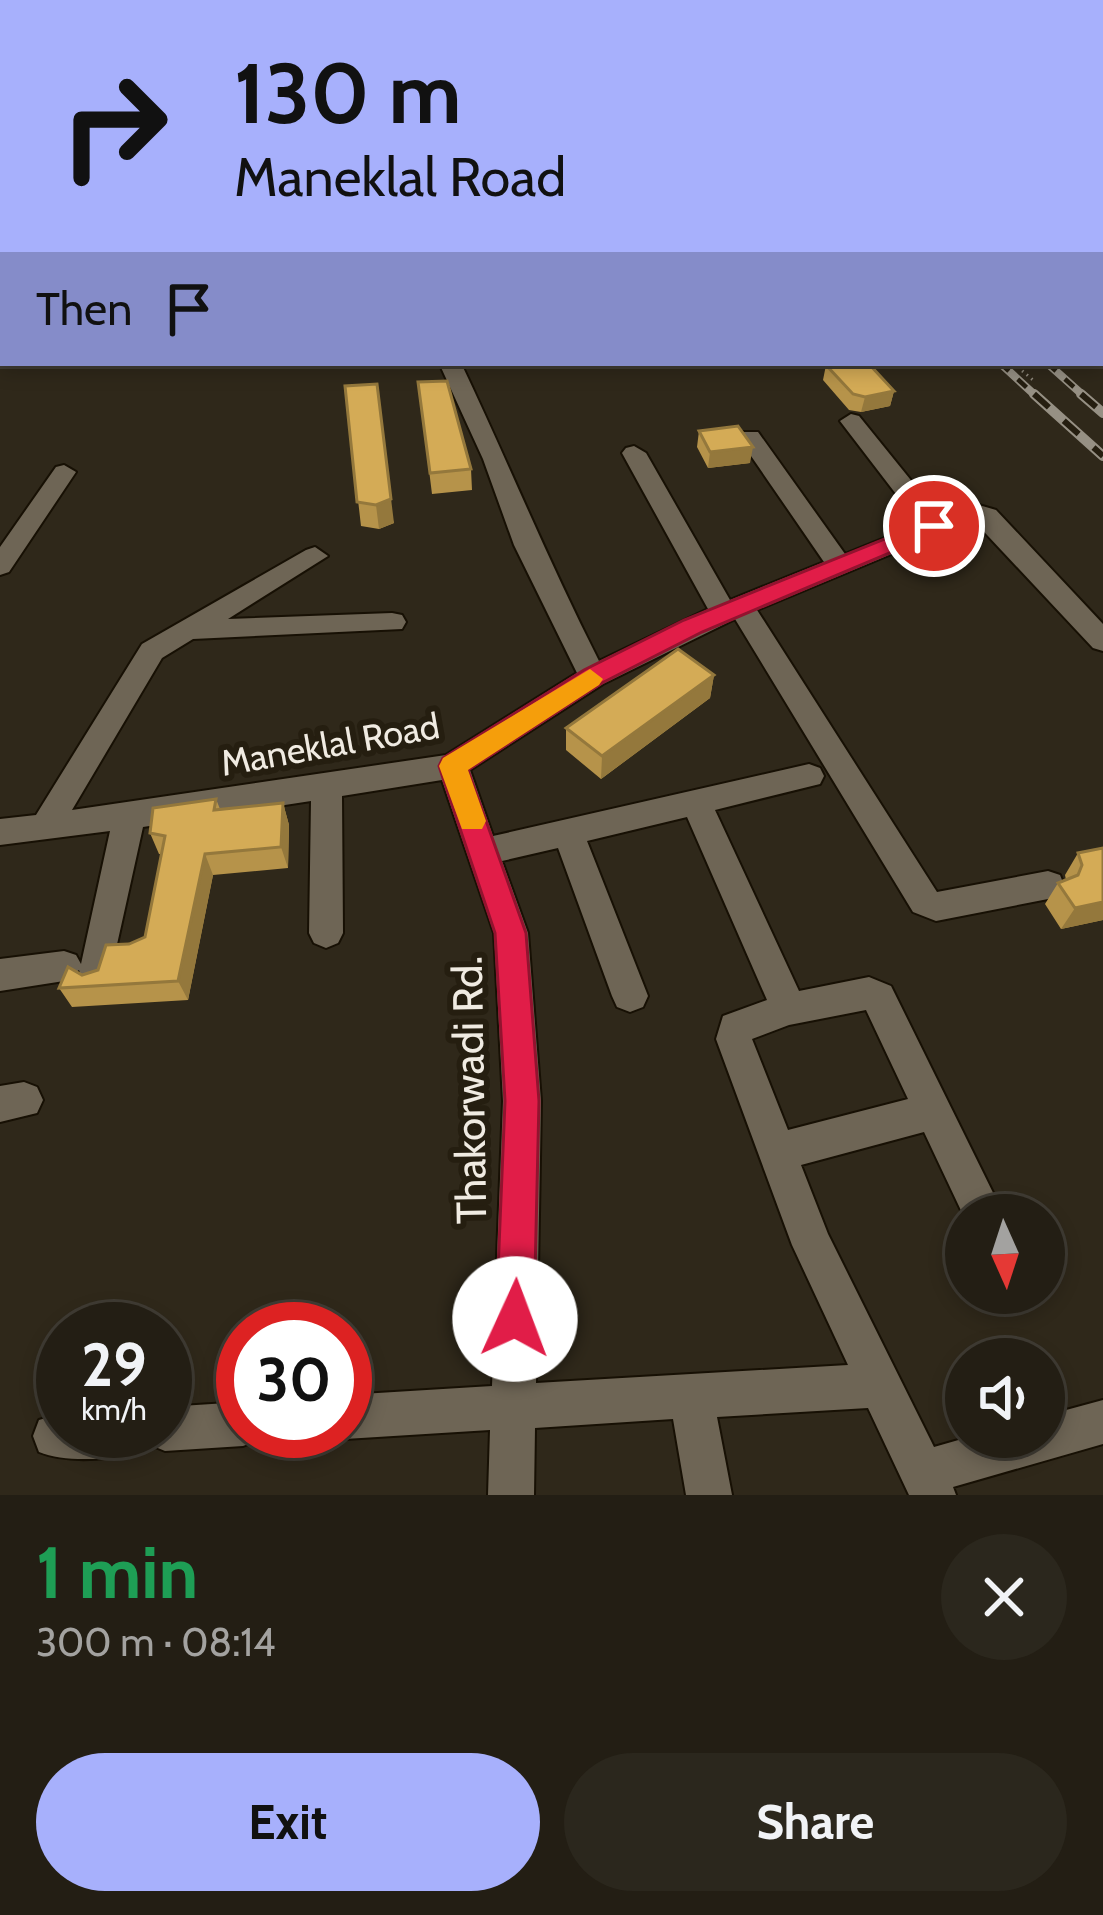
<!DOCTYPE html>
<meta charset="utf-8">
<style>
body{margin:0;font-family:Cabin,sans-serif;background:#2b271d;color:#f1f3f6;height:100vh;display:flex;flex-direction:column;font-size:45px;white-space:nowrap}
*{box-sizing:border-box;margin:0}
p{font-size:39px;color:#a3a2a0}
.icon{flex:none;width:66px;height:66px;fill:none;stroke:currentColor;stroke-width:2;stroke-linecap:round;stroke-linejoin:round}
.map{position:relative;height:1495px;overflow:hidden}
.side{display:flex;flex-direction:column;background:#231e14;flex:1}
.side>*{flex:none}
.hud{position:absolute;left:0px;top:0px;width:1104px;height:366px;box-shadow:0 6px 18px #0003,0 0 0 3px #403c34;background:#a7b0fc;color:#111;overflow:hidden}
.needle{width:78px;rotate:177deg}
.tools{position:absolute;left:945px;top:1194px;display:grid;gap:24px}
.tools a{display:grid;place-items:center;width:120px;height:120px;border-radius:50%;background:#231e14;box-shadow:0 6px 18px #0003,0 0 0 3px #403c34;font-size:60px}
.speed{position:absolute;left:36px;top:1302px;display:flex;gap:24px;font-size:60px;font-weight:700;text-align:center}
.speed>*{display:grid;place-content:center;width:156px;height:156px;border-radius:50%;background:#231e14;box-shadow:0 6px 18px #0003,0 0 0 3px #403c34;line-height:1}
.speed small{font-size:30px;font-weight:400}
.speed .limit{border:18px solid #d22;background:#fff;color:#111}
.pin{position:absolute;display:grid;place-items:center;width:102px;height:102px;color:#fff;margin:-51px;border:6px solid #fff;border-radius:50%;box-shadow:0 3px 12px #0007}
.me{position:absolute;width:132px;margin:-66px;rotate:2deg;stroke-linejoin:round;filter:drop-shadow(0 0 9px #0008)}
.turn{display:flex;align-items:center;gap:42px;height:252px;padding:0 36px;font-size:54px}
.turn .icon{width:156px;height:156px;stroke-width:2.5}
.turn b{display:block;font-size:84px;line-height:102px}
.then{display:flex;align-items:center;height:114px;padding:0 36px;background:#0003;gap:24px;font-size:45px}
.round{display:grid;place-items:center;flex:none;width:126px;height:126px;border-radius:63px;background:#2b271d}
.summary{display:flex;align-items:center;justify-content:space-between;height:204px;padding:0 36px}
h1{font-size:72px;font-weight:700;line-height:90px;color:#1e9e55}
.primary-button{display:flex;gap:24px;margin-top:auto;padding:24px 36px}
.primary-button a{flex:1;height:138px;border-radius:72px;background:#a7b0fc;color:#111;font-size:48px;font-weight:700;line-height:138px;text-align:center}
.primary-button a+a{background:#2b271d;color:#f1f3f6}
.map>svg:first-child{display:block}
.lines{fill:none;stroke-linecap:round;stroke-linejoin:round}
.minor-casing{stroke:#171004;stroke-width:4}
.major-casing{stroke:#171004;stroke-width:4}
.highway-casing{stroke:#171004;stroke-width:4}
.path{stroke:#8f897d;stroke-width:3;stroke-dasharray:1.5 4.5;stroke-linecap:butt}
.minor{fill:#6e6555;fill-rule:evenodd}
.major{fill:#9294ba;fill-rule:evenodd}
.highway{fill:#aab3fe;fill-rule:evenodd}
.rail-far1-casing{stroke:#969084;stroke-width:8}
.rail-casing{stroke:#969084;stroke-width:10}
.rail-far1{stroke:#251e10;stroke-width:4.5;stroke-dasharray:12;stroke-linecap:butt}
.rail{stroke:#251e10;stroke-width:6;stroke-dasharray:20;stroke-linecap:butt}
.wall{fill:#b6934a}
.shaded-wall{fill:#94783c}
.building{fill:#d4ab56;stroke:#94783c;stroke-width:3}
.route{fill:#e11d48;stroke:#92132f;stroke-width:3}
.slow{fill:#f59e0b}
.labels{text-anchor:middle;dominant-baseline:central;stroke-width:12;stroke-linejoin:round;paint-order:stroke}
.street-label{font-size:36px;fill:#f0ebe2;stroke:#251e10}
.near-street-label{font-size:42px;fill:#f0ebe2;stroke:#251e10}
</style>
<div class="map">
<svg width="1103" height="1495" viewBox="0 0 1103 1495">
<rect width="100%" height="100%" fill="#2f281a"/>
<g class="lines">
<!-- minor casing -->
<g class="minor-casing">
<path id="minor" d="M 9,0 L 26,0 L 7,3 Z
M 42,0 L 79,0 L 81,3 L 44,3 Z
M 110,0 L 126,0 L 108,3 Z
M 169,0 L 185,0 L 167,3 Z
M 202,0 L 216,0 L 201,3 Z
M 334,0 L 346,0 L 347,3 L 333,3 Z
M 409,0 L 423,0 L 424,3 L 410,3 Z
M 727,0 L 743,0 L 745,3 L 729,3 Z
M 866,0 L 886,0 L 864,3 Z
M 1040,0 L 1055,0 L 1057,3 L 1042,3 Z
M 1072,0 L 1087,0 L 1089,3 L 1074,3 Z
M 1101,16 L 1103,16 L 1103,26 L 1101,26 Z
M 1101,84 L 1103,85 L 1103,96 L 1101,95 Z
M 1101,138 L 1103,138 L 1103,148 L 1101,148 Z
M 1101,164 L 1103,164 L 1103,176 L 1101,176 Z
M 0,181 L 3,181 L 3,191 L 0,191 Z
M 1101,207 L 1103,207 L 1103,219 L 1101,219 Z
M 1101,230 L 1103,230 L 1103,242 L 1101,242 Z
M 0,274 L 3,274 L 3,286 L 0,286 Z
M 1103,274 L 1103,286 L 1101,287 L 1101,275 Z
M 439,363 L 461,363 C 508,462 549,563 599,661 L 708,609 L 622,453 L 626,448 L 634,446 L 646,453 L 730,600 L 824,562 L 738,437 L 742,432 L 758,432 L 845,554 L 919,524 L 840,421 L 851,414 L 859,416 L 939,515 L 972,503 L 996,510 L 1103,624 L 1103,651 L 1093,648 L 973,520 L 757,610 L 937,892 L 1048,871 L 1060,875 L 1064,885 L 1060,895 L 1048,899 L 936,921 L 913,912 L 735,619 L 603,684 L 470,770 L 493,836 L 809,764 L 820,768 L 824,776 L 820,784 L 715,810 L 799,991 L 869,977 L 891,986 L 1004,1215 L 966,1215 L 966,1221 L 924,1132 L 801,1165 L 828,1234 L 934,1447 L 969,1437 L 1044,1437 L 1044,1416 L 1103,1400 L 1103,1444 L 953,1487 L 956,1495 L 909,1495 L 868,1408 L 717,1417 L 732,1495 L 686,1495 L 673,1419 L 535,1428 L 534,1495 L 488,1495 L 490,1430 L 345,1439 L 329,1433 L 345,1431 L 345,1395 L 492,1386 L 503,1101 L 494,933 L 442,780 L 342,796 L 343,933 L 338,943 L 326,948 L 314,943 L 309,933 L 311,801 L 143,827 L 108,985 L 96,990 L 84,985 L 79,970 L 64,981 L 0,991 L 0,959 L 64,951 L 76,955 L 81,964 L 110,831 L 0,845 L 0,819 L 36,815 L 142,644 L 306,550 L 315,547 L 328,556 L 228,619 L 392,613 L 402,615 L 406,622 L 402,629 L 193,639 L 162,658 L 72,810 L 446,755 L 577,673 L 514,545 L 483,459 ZM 687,817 L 767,1000 L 723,1016 L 716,1039 L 792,1245 L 848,1365 L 536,1383 L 541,1101 L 528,933 L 502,861 L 558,848 L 612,996 L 617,1007 L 630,1012 L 643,1007 L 648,996 L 587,841 ZM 866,1010 L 908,1099 L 788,1130 L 752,1039 L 789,1025 Z
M 64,465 L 76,472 L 9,572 L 0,575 L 0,547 L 56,467 Z
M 24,1082 L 37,1087 L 43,1100 L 37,1113 L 0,1122 L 0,1086 Z
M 243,1402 L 243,1431 L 262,1431 L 259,1440 L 243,1446 L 165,1451 L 153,1446 C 124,1460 69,1464 39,1452 L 33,1436 L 39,1420 L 63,1413 L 63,1431 L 165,1431 L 165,1407 Z"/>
</g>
<!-- major casing -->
<g class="major-casing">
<path id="major" d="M 293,0 L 309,0 L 291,3 Z
M 0,57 L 3,57 L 3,67 L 0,67 Z"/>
</g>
<!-- highway casing -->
<g class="highway-casing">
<path id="highway" d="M 695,0 L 712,0 L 714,3 L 697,3 Z
M 1101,335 L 1103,336 L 1103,352 L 1101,351 Z"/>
</g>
<!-- path -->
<path class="path" d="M 1013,363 L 1033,380
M 1078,363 L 1084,368"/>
<!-- minor -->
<use href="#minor" class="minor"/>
<!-- major -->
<use href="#major" class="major"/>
<!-- highway -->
<use href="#highway" class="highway"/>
<!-- rail-far1 casing -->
<g class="rail-far1-casing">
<path id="rail-far1" d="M 1000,363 L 1037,397
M 1047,363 L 1085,397"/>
</g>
<!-- rail casing -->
<g class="rail-casing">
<path id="rail" d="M 1034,394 L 1103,456
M 1081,394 L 1103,413"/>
</g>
<!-- rail-far1 -->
<use href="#rail-far1" class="rail-far1"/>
<!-- rail -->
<use href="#rail" class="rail"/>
</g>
<!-- wall -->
<path class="wall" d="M 826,365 L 894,391 L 890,406 L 861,412 L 849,410 L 823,380 Z
M 418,382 L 471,469 L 472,490 L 432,494 Z
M 345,386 L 394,523 L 379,529 L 361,526 Z
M 699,431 L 750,463 L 708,468 L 697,447 Z
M 714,675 L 710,698 L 601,779 L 566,750 L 566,728 Z
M 216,799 L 220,809 L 283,803 L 289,825 L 288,868 L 213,875 L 188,1000 L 72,1007 L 59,988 L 82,975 L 98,970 L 129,944 L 145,937 L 161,854 L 159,854 L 150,833 Z
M 1078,853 L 1103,920 L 1061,929 L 1045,904 L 1058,883 L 1066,880 L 1065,875 Z"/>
<!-- shaded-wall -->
<path class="shaded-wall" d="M 377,384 L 394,523 L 379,529 L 376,505 Z
M 894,391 L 890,406 L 861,412 L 865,397 Z
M 753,447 L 750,463 L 708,468 L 710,452 Z
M 714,675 L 710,698 L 601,779 L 602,756 Z
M 283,803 L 289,825 L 288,868 L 281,847 Z
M 205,854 L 213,875 L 188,1000 L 178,981 Z
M 1103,902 L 1103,920 L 1061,929 L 1075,908 Z"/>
<!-- building -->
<path class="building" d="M 834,363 L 868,363 L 894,391 L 865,397 L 853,394 L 826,365 Z
M 447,381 L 471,469 L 430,473 L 418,382 Z
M 377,384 L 391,499 L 376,505 L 357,502 L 345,386 Z
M 738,426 L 753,447 L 710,452 L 699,431 Z
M 678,649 L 714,675 L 602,756 L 566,728 Z
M 216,799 L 214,810 L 283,803 L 281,847 L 205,854 L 178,981 L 59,988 L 68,967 L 82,975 L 98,970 L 106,945 L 129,944 L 145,937 L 165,836 L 150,833 L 153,808 Z
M 1103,848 L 1103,902 L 1075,908 L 1058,883 L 1078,875 L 1082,865 L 1078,853 Z"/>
<!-- route -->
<path class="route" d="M 934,519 L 942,521 L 942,531 L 702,632 L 602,683 L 468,770 L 526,933 L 539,1101 L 534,1319 L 529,1333 L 515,1339 L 501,1333 L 496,1319 L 505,1101 L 495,933 L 439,766 L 443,758 L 584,670 L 684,620 Z"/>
<!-- slow -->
<path class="slow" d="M 590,669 L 603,679 L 599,685 L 468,770 L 486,821 L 482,829 L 462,829 L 439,766 L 443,758 Z"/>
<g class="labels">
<!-- street labels -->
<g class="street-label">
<text transform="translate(330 744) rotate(-10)">Maneklal Road</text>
</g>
<!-- near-street labels -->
<g class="near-street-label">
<text transform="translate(469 1090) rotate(-91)">Thakorwadi Rd.</text>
</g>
</g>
</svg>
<div class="tools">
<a><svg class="needle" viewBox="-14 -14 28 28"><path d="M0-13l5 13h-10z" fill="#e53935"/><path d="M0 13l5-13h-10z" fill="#a3a2a0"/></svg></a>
<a><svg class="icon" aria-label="sound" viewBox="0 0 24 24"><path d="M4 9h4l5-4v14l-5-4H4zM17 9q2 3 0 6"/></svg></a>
</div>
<div class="speed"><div>29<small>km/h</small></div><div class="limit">30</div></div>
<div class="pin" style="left:934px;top:526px;background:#d93025"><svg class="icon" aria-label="arrive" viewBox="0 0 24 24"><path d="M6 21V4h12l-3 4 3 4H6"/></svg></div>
<svg class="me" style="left:515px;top:1319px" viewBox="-20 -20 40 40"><circle r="19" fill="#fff"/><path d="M0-13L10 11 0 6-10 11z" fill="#e11d48"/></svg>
<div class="hud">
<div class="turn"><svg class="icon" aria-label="right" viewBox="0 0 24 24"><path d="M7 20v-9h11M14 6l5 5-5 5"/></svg><div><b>130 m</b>Maneklal Road</div></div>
<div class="then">Then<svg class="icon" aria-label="arrive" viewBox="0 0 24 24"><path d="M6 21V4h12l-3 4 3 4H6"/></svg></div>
</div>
</div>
<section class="side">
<div class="summary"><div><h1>1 min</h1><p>300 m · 08:14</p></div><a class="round"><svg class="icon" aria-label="close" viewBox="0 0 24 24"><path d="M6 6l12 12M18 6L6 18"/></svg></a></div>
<div class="primary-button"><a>Exit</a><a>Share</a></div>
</section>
